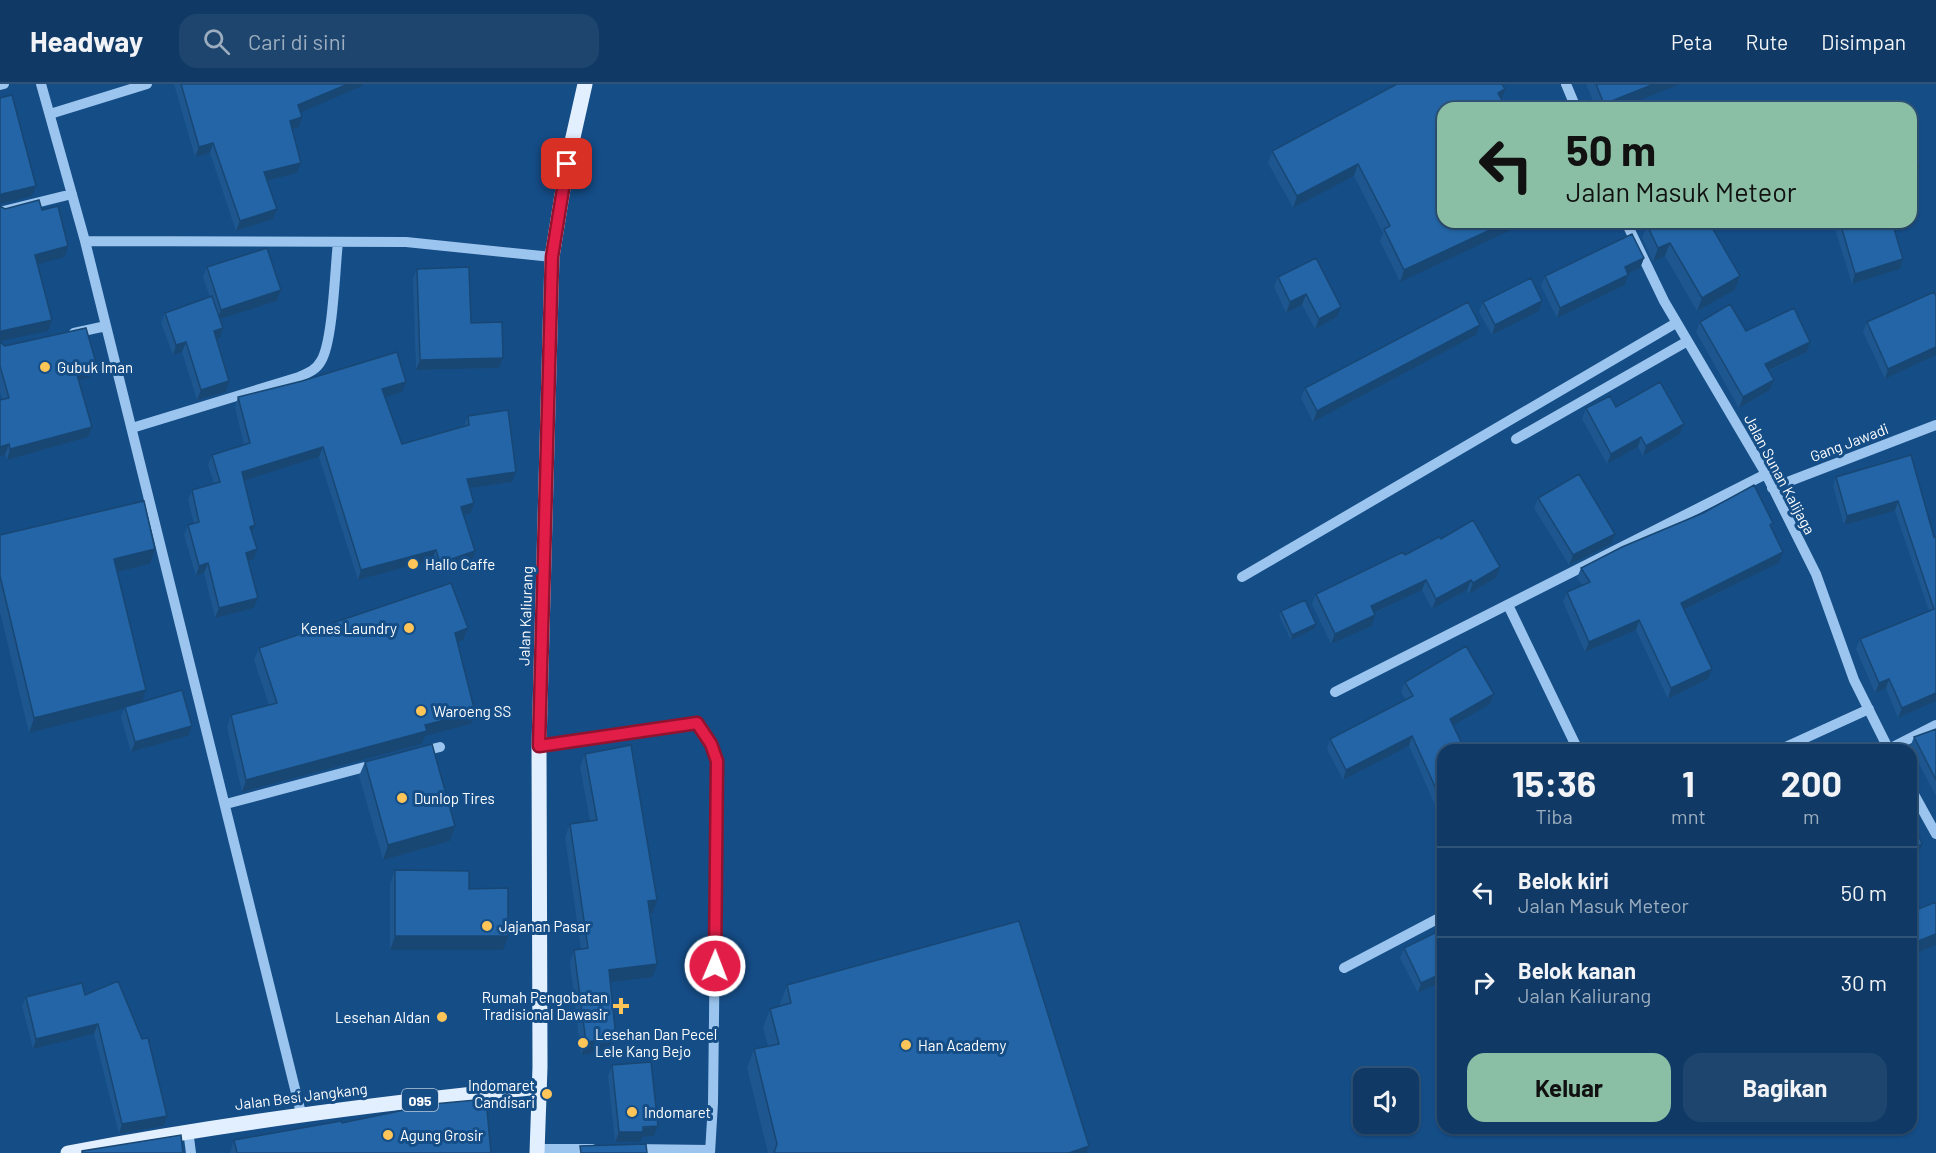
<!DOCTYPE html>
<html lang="id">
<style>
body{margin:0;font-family:Barlow,sans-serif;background:#1e456e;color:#f1f3f6;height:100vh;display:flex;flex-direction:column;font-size:22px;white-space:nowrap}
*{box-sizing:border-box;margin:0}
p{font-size:20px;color:#9cadbf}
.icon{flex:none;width:33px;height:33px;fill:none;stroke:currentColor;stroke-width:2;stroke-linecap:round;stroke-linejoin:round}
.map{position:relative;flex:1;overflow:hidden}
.sheet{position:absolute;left:1437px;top:660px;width:480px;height:390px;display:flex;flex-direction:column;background:#103a65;border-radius:18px;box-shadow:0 2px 4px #0004,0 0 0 2px #305479}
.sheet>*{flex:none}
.top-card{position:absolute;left:1437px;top:18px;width:480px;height:126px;border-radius:18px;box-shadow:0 2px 4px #0004,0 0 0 2px #305479;background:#8abfa5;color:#111;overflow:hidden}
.controls{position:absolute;left:1353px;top:984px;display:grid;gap:12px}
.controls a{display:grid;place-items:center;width:66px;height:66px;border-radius:12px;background:#103a65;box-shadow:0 2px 4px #0004,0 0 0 2px #305479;font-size:30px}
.pin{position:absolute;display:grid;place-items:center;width:51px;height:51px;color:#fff;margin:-26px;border-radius:12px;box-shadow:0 3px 9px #0006}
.me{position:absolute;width:66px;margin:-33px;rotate:1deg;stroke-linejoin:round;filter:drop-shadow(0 0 4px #0008)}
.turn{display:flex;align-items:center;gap:21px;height:126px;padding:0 30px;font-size:27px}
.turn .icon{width:78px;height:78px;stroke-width:2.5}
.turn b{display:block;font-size:42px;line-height:51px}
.eta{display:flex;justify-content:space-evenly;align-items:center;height:102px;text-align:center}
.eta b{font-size:36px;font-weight:700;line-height:42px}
.primary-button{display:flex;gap:12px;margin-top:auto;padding:12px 30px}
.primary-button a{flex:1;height:69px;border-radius:18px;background:#8abfa5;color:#111;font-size:24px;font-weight:700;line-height:69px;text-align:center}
.primary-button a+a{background:#1e456e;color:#f1f3f6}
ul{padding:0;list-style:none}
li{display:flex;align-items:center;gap:18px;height:90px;padding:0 30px;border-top:2px solid #305479}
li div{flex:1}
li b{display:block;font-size:22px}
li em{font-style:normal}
header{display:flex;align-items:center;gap:36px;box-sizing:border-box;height:84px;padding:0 30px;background:#103a65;border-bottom:2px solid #305479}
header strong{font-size:28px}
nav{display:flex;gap:33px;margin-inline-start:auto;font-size:21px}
.search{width:420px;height:54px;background:#1e456e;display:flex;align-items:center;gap:15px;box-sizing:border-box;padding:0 21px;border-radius:18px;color:#9cadbf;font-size:22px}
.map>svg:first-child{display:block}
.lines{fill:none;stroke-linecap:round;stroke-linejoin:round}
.minor{stroke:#9bc5ee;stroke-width:10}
.major{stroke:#e2efff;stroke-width:15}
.wall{fill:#1e578f}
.shaded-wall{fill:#184774}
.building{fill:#2365a6;stroke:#184774;stroke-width:1.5}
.route-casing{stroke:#92132f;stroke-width:15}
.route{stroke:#e11d48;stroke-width:10}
.poi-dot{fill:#ffc558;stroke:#154d87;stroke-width:2}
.labels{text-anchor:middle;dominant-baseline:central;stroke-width:6;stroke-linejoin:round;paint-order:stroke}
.shield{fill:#154d87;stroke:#b9cadb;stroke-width:1.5}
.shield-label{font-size:14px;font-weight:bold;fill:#fff}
.poi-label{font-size:15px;fill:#fff;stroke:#154d87;text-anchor:start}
.street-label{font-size:15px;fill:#fff;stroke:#154d87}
</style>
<header>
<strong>Headway</strong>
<div class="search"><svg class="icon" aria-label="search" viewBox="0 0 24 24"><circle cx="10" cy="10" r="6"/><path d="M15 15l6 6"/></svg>Cari di sini</div>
<nav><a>Peta</a><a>Rute</a><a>Disimpan</a></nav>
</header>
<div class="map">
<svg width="1936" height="1069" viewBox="0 0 1936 1069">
<rect width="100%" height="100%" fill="#154d87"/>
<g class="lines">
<!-- minor -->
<path class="minor" d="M 41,0 L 85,157 L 301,1029
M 1566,0 L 1576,24
M 0,1 L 4,0
M 50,30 L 147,0
M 0,128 L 72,110
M 1626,138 L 1664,217 L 1766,390 L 1816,490 L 1854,596 L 1889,666
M 85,157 L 406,158 L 552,173
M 74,249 L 106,242
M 132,344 L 299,293 C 308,289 316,286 321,277 C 333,258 335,184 338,158
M 1516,355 L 1686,258
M 1772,404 L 1936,341
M 1242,493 L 1676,239
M 1508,521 L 1578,666
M 1335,608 L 1766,390
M 539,662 L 697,639 L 711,660 L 717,677 L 713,1019 L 710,1069
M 1889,665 L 1936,641
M 1779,666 L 1869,625
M 420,668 L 440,663
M 1911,705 L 1936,750
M 226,720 L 376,680
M 1344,884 L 1443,832
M 188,1046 L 191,1069
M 537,1065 L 592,1065
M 632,1065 L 710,1066"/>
<!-- major -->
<path class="major" d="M 68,1069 C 225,1039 381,1019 539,1003
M 537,1069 L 540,983 L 539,662 L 552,173 L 567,80 L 585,0"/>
</g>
<!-- wall -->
<path class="wall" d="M 174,0 L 363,0 L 362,2 L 301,28 L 299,43 L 292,45 L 297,89 L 267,96 L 273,135 L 236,147 L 210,69 L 195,73 Z
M 1397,0 L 1443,138 L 1400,198 L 1380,157 L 1383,149 L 1354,92 L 1293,124 L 1268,79 L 1272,67 Z
M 1586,0 L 1680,0 L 1621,24 L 1596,24 Z
M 1648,138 L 1719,138 L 1715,148 L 1740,192 L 1735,206 L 1697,227 L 1665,172 L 1653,178 L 1642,154 L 1647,141 L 1649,140 Z
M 1838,138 L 1840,138 L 1903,175 L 1900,185 L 1852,200 L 1835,145 Z
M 1316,174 L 1337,233 L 1315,245 L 1302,221 L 1286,229 L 1274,203 L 1278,193 Z
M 1644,174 L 1640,184 L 1628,190 L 1625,201 L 1557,234 L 1541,202 L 1545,192 Z
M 207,183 L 281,206 L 277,217 L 220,235 L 223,244 L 220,254 L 217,255 L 229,297 L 226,308 L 197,316 L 182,268 L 173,271 L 161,239 L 165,229 L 210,213 L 203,193 Z
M 417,185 L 471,239 L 503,274 L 499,284 L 416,286 L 413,195 Z
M 1936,212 L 1936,271 L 1885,295 L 1863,248 L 1867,238 Z
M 1542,217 L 1539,227 L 1492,251 L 1479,228 L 1483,218 Z
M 1700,238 L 1746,247 L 1810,258 L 1807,268 L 1769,287 L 1774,296 L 1770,306 L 1739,324 L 1696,248 Z
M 1480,241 L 1476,251 L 1313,338 L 1301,314 L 1305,304 Z
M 0,258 L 5,262 L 93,292 L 79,296 L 92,343 L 88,353 L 7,376 L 5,371 L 2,316 L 0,307 Z
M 402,308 L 385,313 L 402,360 L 464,342 L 468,332 L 512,398 L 470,404 L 474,419 L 471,429 L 463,431 L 475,467 L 472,477 L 436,489 L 432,476 L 358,496 L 319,373 L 244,396 L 255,441 L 252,449 L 257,465 L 254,475 L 248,477 L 258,514 L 254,524 L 215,534 L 204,489 L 196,492 L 184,451 L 188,441 L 194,440 L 188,416 L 192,406 L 214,400 L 208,381 L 212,371 L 244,361 L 235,323 L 238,313 Z
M 1616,323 L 1684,340 L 1680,350 L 1643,372 L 1638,363 L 1607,380 L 1582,335 L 1586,324 Z
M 1911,371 L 1934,453 L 1936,617 L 1898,634 L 1886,604 L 1875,609 L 1856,565 L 1860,555 L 1929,527 L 1895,427 L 1844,441 L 1833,402 L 1836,393 Z
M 1538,414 L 1611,460 L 1569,481 L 1534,424 Z
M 1773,439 L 1771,444 L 1779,479 L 1684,526 L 1708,595 L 1668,615 L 1636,546 L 1585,568 L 1563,518 L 1567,508 L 1582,501 L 1577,494 L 1581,484 Z
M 0,451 L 150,480 L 117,488 L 146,606 L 142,617 L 188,652 L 131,668 L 121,633 L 124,625 L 29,649 L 0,528 Z
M 1441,455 L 1500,483 L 1497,493 L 1469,510 L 1467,506 L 1432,525 L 1422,506 L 1374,529 L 1375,531 L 1372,542 L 1331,560 L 1312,520 L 1316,510 Z
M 1281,527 L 1316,540 L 1314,545 L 1291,556 L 1279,532 Z
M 468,544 L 463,556 L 457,558 L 471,640 L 425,652 L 422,660 L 242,708 L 227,643 L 231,631 L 269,621 L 254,576 L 259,564 Z
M 1405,598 L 1494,610 L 1490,620 L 1453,641 L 1443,666 L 1443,739 L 1409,662 L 1343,696 L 1327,665 L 1330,655 L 1406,616 L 1401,608 Z
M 1936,645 L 1936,712 L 1910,663 L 1914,653 Z
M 585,670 L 657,816 L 653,829 L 650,829 L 653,893 L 610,898 L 616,954 L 611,967 L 581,971 L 570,879 L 574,866 L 581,865 L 565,753 L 570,740 L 590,737 L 580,683 Z
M 365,678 L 455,742 L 450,757 L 383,776 L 359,692 Z
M 395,786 L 469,805 L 503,866 L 390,866 L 390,800 Z
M 1443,845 L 1418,909 L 1400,874 L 1404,864 Z
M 787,901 L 1086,1069 L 768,1069 L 747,984 L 754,965 L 768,962 L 763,943 L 770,925 L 781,922 L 780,920 Z
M 85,911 L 167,1032 L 164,1042 L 119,1050 L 94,950 L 33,965 L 22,922 L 26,913 Z
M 612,981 L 658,1042 L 654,1052 L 642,1053 L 640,1058 L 615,1058 L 608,992 Z
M 342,1039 L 491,1069 L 230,1069 L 234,1056 Z"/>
<!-- shaded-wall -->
<path class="shaded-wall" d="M 348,0 L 363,0 L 362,2 L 295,31 L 298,21 Z
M 1654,0 L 1680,0 L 1621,24 L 1602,24 L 1604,20 Z
M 1505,5 L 1501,17 L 1498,9 Z
M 302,33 L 299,43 L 286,47 L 290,37 Z
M 213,59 L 210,69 L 195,73 L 199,63 Z
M 301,79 L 297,89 L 261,98 L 264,88 Z
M 1358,80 L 1354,92 L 1293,124 L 1297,112 Z
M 1920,83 L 1917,93 L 1911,97 L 1911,89 Z
M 36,102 L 32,112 L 0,120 L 0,112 L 2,110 Z
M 277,125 L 273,135 L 236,147 L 240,137 Z
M 1507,138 L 1528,138 L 1400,198 L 1404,186 Z
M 1713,138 L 1719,138 L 1715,148 L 1705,153 L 1710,140 Z
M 1670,159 L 1665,172 L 1653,178 L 1658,164 Z
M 68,162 L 65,173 L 31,182 L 35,171 Z
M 1644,174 L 1640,184 L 1621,193 L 1625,183 Z
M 1903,175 L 1900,185 L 1852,200 L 1855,190 Z
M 1628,191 L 1625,201 L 1557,234 L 1560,224 Z
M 1740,192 L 1735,206 L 1697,227 L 1702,214 Z
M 281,206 L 277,217 L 217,236 L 221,226 Z
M 1306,210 L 1302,221 L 1286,229 L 1290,218 Z
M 1542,217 L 1539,227 L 1492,251 L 1495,241 Z
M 1341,223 L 1337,233 L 1315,245 L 1319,235 Z
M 52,236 L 48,247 L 0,257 L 0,249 L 2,247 Z
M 1480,241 L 1476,251 L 1313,338 L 1317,327 Z
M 223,244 L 220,254 L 210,257 L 214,247 Z
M 186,258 L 182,268 L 173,271 L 176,261 Z
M 1810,258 L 1807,268 L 1761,290 L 1765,280 Z
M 1936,263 L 1936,271 L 1885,295 L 1888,285 Z
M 503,274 L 499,284 L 416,286 L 420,276 Z
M 97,282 L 93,292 L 73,298 L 76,287 Z
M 1774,296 L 1770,306 L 1739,324 L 1743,313 Z
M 229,297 L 226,308 L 197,316 L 201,306 Z
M 406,298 L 402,308 L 379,315 L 382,305 Z
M 1684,340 L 1680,350 L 1643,372 L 1646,362 Z
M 92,343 L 88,353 L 7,376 L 10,365 Z
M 1641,353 L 1638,363 L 1607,380 L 1611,370 Z
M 9,360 L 5,371 L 0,372 L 0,363 Z
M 323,363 L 319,373 L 239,398 L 242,388 Z
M 516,388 L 512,398 L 464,405 L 467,395 Z
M 1898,417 L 1895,427 L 1844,441 L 1847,432 Z
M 474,419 L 471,429 L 457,433 L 461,423 Z
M 255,441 L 251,451 L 250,443 Z
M 1615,450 L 1611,460 L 1569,481 L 1573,471 Z
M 155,465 L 150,480 L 109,490 L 114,475 Z
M 257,465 L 254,475 L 242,479 L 246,469 Z
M 436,466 L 432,476 L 358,496 L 361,486 Z
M 475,467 L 472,477 L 436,489 L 440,479 Z
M 1783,468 L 1779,479 L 1677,529 L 1681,519 Z
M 208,479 L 204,489 L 196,492 L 199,482 Z
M 1500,483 L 1497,493 L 1469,510 L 1473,499 Z
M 1426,496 L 1422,506 L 1367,532 L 1371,522 Z
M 1471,496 L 1467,506 L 1432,525 L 1436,515 Z
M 258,514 L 254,524 L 215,534 L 219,524 Z
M 1375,531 L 1372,542 L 1331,560 L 1335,550 Z
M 1639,536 L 1636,546 L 1585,568 L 1589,558 Z
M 1316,540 L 1314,545 L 1291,556 L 1292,551 Z
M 468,544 L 463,556 L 450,561 L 455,549 Z
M 1712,585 L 1708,595 L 1668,615 L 1671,604 Z
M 1889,595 L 1886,604 L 1875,609 L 1879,599 Z
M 146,606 L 141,621 L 125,623 L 124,625 L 29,649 L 34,634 Z
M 1936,609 L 1936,617 L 1898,634 L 1902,624 Z
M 1494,610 L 1490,620 L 1447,645 L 1450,635 Z
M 475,628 L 471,640 L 425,652 L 422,660 L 242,708 L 246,696 L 425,641 Z
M 192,642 L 188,652 L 131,668 L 135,658 Z
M 1412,652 L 1409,662 L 1343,696 L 1346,686 Z
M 455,742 L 450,757 L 383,776 L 388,761 Z
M 1922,760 L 1917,773 L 1911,775 L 1911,764 Z
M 657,816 L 653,829 L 643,830 L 648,817 Z
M 1936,850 L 1936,861 L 1911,871 L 1911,860 Z
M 395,852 L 508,852 L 503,866 L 390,866 Z
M 657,880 L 653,893 L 604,899 L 609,886 Z
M 1443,889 L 1443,897 L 1418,909 L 1421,899 Z
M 98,940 L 94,950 L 33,965 L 36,955 Z
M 616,954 L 611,967 L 581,971 L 586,958 Z
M 167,1032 L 164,1042 L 119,1050 L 122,1040 Z
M 658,1042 L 654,1052 L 642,1053 L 640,1058 L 615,1058 L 619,1048 Z
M 1089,1062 L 1086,1069 L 1069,1069 Z"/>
<!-- building -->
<path class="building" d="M 181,0 L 348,0 L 298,21 L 302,33 L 290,37 L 301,79 L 264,88 L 277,125 L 240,137 L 213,59 L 199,63 Z
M 1397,0 L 1502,0 L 1505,5 L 1498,9 L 1506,24 L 1443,24 L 1443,138 L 1507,138 L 1404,186 L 1384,145 L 1390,142 L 1358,80 L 1297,112 L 1272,67 Z
M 1596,0 L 1654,0 L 1604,20 Z
M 12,11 L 36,102 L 2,110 L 0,112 L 0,14 Z
M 1911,68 L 1920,83 L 1911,89 Z
M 39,116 L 42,126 L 58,122 L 68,162 L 35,171 L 52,236 L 2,247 L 0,249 L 0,122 L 5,125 Z
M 1653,138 L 1713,138 L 1710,140 L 1740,192 L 1702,214 L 1670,159 L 1658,164 L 1647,141 Z
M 1840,138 L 1892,138 L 1903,175 L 1855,190 Z
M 1632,150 L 1644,174 L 1625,183 L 1628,191 L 1560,224 L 1545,192 Z
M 267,164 L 281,206 L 221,226 L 207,183 Z
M 1316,174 L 1341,223 L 1319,235 L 1306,210 L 1290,218 L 1278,193 Z
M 469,183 L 471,239 L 502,238 L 503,274 L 420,276 L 417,185 Z
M 1531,194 L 1542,217 L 1495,241 L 1483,218 Z
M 1934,208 L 1936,212 L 1936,263 L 1888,285 L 1867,238 Z
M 212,212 L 223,244 L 214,247 L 229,297 L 201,306 L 186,258 L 176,261 L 165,229 Z
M 1468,218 L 1480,241 L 1317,327 L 1305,304 Z
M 1730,220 L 1746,247 L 1794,224 L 1810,258 L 1765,280 L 1774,296 L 1743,313 L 1700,238 Z
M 86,244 L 97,282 L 76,287 L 92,343 L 10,365 L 9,360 L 0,363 L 0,316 L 9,314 L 0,282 L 0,258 L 5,262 Z
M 397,268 L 406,298 L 382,305 L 402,360 L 469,341 L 468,332 L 508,326 L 516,388 L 467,395 L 474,419 L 461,423 L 475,467 L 440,479 L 436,466 L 361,486 L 323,363 L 242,388 L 255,441 L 250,443 L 257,465 L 246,469 L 258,514 L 219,524 L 208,479 L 199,482 L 188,441 L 199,438 L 192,406 L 220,398 L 212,371 L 250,359 L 238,313 L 302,297 Z
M 1660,298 L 1684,340 L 1646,362 L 1641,353 L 1611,370 L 1586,324 L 1610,312 L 1616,323 Z
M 1911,371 L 1934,453 L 1936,452 L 1936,609 L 1902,624 L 1889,595 L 1879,599 L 1860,555 L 1934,525 L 1898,417 L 1847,432 L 1836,393 Z
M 1579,390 L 1615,450 L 1573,471 L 1538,414 Z
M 1754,401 L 1773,439 L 1770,441 L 1783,468 L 1681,519 L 1712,585 L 1671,604 L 1639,536 L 1589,558 L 1567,508 L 1590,498 L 1581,484 L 1622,463 L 1703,429 Z
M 144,417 L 155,465 L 114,475 L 146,606 L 34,634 L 0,492 L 0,451 Z
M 1473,436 L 1500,483 L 1473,499 L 1471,496 L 1436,515 L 1426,496 L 1371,522 L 1375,531 L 1335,550 L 1316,510 L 1403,468 L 1405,471 L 1439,453 L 1441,455 Z
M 451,499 L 468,544 L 455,549 L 475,628 L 425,641 L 427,647 L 246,696 L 231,631 L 277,619 L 259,564 Z
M 1305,516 L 1316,540 L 1292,551 L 1281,527 Z
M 1466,562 L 1494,610 L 1450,635 L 1465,666 L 1443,666 L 1443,720 L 1412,652 L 1346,686 L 1330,655 L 1413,612 L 1405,598 Z
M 182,606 L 192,642 L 135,658 L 125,623 Z
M 1936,645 L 1936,696 L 1914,653 Z
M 432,660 L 455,742 L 388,761 L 365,678 Z
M 631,661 L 657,816 L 648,817 L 657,880 L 609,886 L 616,954 L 586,958 L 574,866 L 588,864 L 570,740 L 597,736 L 585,670 Z
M 1911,733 L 1922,760 L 1911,764 Z
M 395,786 L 469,787 L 469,805 L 508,804 L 508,852 L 395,852 Z
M 1936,818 L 1936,850 L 1911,860 L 1911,828 Z
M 1019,837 L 1089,1062 L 1069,1069 L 774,1069 L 777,1060 L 754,965 L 779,960 L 770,925 L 791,919 L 787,901 Z
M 1443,845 L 1443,889 L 1421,899 L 1404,864 Z
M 118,897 L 142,955 L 148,954 L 167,1032 L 122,1040 L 98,940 L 36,955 L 26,913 L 82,899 L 85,911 Z
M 651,978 L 658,1042 L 643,1043 L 643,1048 L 619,1048 L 612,981 Z
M 486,1015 L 491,1069 L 237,1069 L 234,1056 L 341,1037 L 342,1039 L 433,1020 Z
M 181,1051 L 183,1069 L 82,1069 L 82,1067 Z
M 646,1060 L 647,1069 L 581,1069 L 580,1062 Z"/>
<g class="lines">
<!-- route casing -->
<g class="route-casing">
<path id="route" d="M 567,80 L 552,173 L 539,662 L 697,639 L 711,660 L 717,677 L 715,882"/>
</g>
<!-- route -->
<use href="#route" class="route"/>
</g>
<!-- markers -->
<g class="poi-dot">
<circle cx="45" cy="283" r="6"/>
<circle cx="413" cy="480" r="6"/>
<circle cx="409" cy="544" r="6"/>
<circle cx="421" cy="627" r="6"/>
<circle cx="402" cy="714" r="6"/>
<circle cx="487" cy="842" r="6"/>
<path d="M618 913h6v6h6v6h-6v6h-6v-6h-6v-6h6z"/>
<circle cx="442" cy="933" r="6"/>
<circle cx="583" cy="959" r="6"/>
<circle cx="906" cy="961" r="6"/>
<circle cx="547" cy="1010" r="6"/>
<circle cx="632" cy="1028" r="6"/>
<circle cx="388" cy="1051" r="6"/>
</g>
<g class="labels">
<!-- shield labels -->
<rect class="shield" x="402" y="1005" width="36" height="22" rx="4.5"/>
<g class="shield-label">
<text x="420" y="1016">095</text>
</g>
<!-- poi labels -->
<g class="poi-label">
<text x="57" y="283">Gubuk Iman</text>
<text x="425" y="480">Hallo Caffe</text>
<text x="397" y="544" text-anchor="end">Kenes Laundry</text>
<text x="433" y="627">Waroeng SS</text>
<text x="414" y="714">Dunlop Tires</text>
<text x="499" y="842">Jajanan Pasar</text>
<text x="608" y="913" text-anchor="end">Rumah Pengobatan<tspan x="608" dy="17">Tradisional Dawasir</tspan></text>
<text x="430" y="933" text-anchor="end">Lesehan Aldan</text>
<text x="595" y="950">Lesehan Dan Pecel<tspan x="595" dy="17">Lele Kang Bejo</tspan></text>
<text x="918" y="961">Han Academy</text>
<text x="535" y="1001" text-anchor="end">Indomaret<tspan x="535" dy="17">Candisari</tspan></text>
<text x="644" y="1028">Indomaret</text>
<text x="400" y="1051">Agung Grosir</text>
</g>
<!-- street labels -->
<g class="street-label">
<text transform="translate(1849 358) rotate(-21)">Gang Jawadi</text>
<text transform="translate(1780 390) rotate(62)">Jalan Sunan Kalijaga</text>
<text transform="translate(525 532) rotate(-88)">Jalan Kaliurang</text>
<text transform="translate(301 1012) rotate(-7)">Jalan Besi Jangkang</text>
</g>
</g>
</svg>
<div class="controls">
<a><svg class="icon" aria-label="sound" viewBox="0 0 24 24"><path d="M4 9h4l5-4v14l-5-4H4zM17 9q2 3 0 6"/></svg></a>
</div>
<div class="pin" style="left:567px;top:80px;background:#d93025"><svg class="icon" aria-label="arrive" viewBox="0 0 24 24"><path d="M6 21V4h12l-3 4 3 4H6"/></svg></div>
<svg class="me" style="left:715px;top:882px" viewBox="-20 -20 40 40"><circle r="17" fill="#e11d48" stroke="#fff" stroke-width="3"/><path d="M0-11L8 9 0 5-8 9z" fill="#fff"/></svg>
<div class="top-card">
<div class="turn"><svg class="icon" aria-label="left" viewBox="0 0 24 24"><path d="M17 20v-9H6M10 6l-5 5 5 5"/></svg><div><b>50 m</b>Jalan Masuk Meteor</div></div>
</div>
<section class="sheet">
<div class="eta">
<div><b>15:36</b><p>Tiba</p></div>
<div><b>1</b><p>mnt</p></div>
<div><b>200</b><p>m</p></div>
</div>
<ul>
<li><svg class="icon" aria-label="left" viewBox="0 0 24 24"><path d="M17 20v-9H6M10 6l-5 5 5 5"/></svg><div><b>Belok kiri</b><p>Jalan Masuk Meteor</p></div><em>50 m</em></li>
<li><svg class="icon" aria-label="right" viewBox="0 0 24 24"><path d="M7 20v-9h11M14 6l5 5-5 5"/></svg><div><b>Belok kanan</b><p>Jalan Kaliurang</p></div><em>30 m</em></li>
</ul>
<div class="primary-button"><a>Keluar</a><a>Bagikan</a></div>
</section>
</div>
